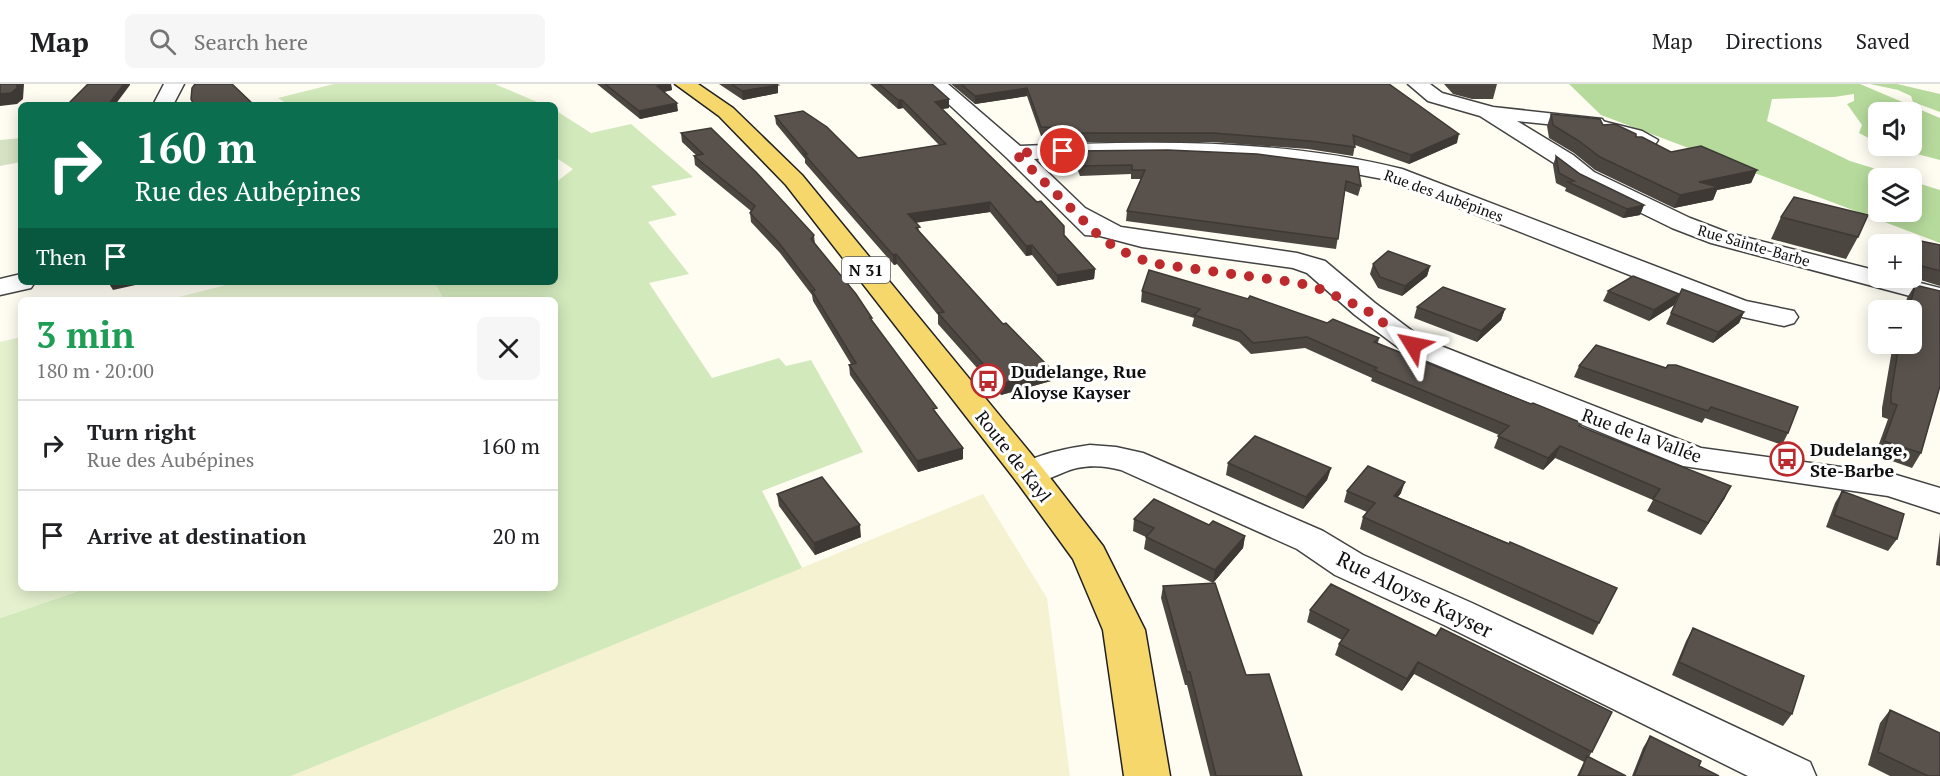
<!DOCTYPE html>
<meta charset="utf-8">
<style>
body{margin:0;font-family:"PT Serif",serif;background:#f6f6f6;color:#202124;height:100vh;display:flex;flex-direction:column;font-size:22px;white-space:nowrap}
*{box-sizing:border-box;margin:0}
p{font-size:20px;color:#757577}
.icon{flex:none;width:33px;height:33px;fill:none;stroke:currentColor;stroke-width:2;stroke-linecap:round;stroke-linejoin:round}
.map{position:relative;flex:1;overflow:hidden}
.sheet{position:absolute;left:18px;top:213px;width:540px;height:294px;display:flex;flex-direction:column;background:#fff;border-radius:9px;box-shadow:0 3px 15px #0003}
.sheet>*{flex:none}
.hud{position:absolute;left:18px;top:18px;width:540px;height:183px;border-radius:9px;box-shadow:0 3px 15px #0003;background:#0b6e4f;color:#fff;overflow:hidden}
.fabs{position:absolute;left:1868px;top:18px;display:grid;gap:12px}
.fabs a{display:grid;place-items:center;width:54px;height:54px;border-radius:9px;background:#fff;box-shadow:0 3px 15px #0003;font-size:30px}
.pin{position:absolute;display:grid;place-items:center;width:51px;height:51px;color:#fff;margin:-26px;border:3px solid #fff;border-radius:50%;box-shadow:0 2px 6px #0007}
.me{position:absolute;width:66px;margin:-33px;rotate:305deg;stroke-linejoin:round;filter:drop-shadow(0 0 4px #0008)}
.turn{display:flex;align-items:center;gap:21px;height:126px;padding:0 18px;font-size:27px}
.turn .icon{width:78px;height:78px;stroke-width:2.5}
.turn b{display:block;font-size:42px;line-height:51px}
.then{display:flex;align-items:center;height:57px;padding:0 18px;background:#0003;gap:12px;font-size:22px}
.round{display:grid;place-items:center;flex:none;width:63px;height:63px;border-radius:9px;background:#f6f6f6}
.head{display:flex;align-items:center;justify-content:space-between;height:102px;padding:0 18px}
h1{font-size:36px;font-weight:700;line-height:45px;color:#1e9e55}
ul{padding:0;list-style:none}
li{display:flex;align-items:center;gap:18px;height:90px;padding:0 18px;border-top:2px solid #e0e0e0}
li div{flex:1}
li b{display:block;font-size:22px}
li em{font-style:normal}
header{display:flex;align-items:center;gap:36px;box-sizing:border-box;height:84px;padding:0 30px;background:#fff;border-bottom:2px solid #e0e0e0}
header strong{font-size:28px}
nav{display:flex;gap:33px;margin-inline-start:auto;font-size:21px}
.search{width:420px;height:54px;background:#f6f6f6;display:flex;align-items:center;gap:15px;box-sizing:border-box;padding:0 21px;border-radius:9px;color:#757577;font-size:22px}
.map>svg:first-child{display:block}
.farmland{fill:#f5f2d2}
.green{fill:#d2e9bc}
.forest{fill:#b6da9c}
.cemetery{fill:#d7e1c3}
.pitch{fill:#e4f0ce}
.lines{fill:none;stroke-linecap:round;stroke-linejoin:round}
.service-casing{stroke:#434343;stroke-width:3}
.minor-casing{stroke:#434343;stroke-width:3}
.primary-casing{stroke:#212121;stroke-width:3}
.service{fill:#fff;fill-rule:evenodd}
.minor{fill:#fff;fill-rule:evenodd}
.primary{fill:#f5d76c;fill-rule:evenodd}
.wall{fill:#4c4641}
.shaded-wall{fill:#3e3935}
.building{fill:#58514c;stroke:#3e3935;stroke-width:1.5}
.route{stroke:#bd2a2d;stroke-width:10;stroke-dasharray:0 18}
.labels{text-anchor:middle;dominant-baseline:central;stroke-width:6;stroke-linejoin:round;paint-order:stroke}
.far-street-label{font-size:15px;fill:#101010;stroke:#fff}
.shield{fill:#fff;stroke:#585858;stroke-width:1.5}
.shield-label{font-size:16px;font-weight:bold;fill:#101010}
.poi-label{font-size:18px;font-weight:bold;fill:#101010;stroke:#fff;text-anchor:start}
.street-label{font-size:18px;fill:#101010;stroke:#fff}
.near-street-label{font-size:21px;fill:#101010;stroke:#fff}
</style>
<header>
<strong>Map</strong>
<div class="search"><svg class="icon" aria-label="search" viewBox="0 0 24 24"><circle cx="10" cy="10" r="6"/><path d="M15 15l6 6"/></svg>Search here</div>
<nav><a>Map</a><a>Directions</a><a>Saved</a></nav>
</header>
<div class="map">
<svg width="1940" height="692" viewBox="0 0 1940 692">
<rect width="100%" height="100%" fill="#fffdf2"/>
<!-- farmland -->
<path class="farmland" d="M 983,410 L 1047,514 L 1070,692 L 291,692 Z"/>
<!-- green -->
<path class="green" d="M 334,0 L 495,0 L 544,21 L 289,21 L 278,14 Z
M 555,26 L 591,49 L 631,40 L 693,93 L 651,102 L 677,131 L 648,138 L 689,190 L 649,199 L 712,294 L 779,274 L 786,282 L 811,276 L 863,368 L 762,407 L 802,484 L 291,692 L 0,692 L 0,534 L 87,504 L 555,504 L 555,216 L 444,216 L 434,198 L 555,198 L 555,99 L 573,85 L 555,73 Z"/>
<!-- forest -->
<path class="forest" d="M 1569,0 L 1860,0 L 1940,34 L 1940,76 L 1886,62 L 1911,62 L 1911,28 L 1878,28 L 1878,59 L 1859,49 L 1862,41 L 1847,20 L 1854,17 L 1854,10 L 1834,13 L 1772,15 L 1767,37 L 1850,77 L 1905,94 L 1878,94 L 1878,128 L 1911,128 L 1911,97 L 1940,106 L 1940,159 L 1601,31 Z
M 1870,0 L 1897,0 L 1940,10 L 1940,28 L 1913,18 L 1911,12 L 1898,6 Z"/>
<!-- cemetery -->
<path class="cemetery" d="M 21,54 L 21,78 L 0,82 L 0,56 Z"/>
<!-- pitch -->
<path class="pitch" d="M 238,198 L 434,198 L 444,216 L 167,216 Z
M 21,253 L 21,504 L 87,504 L 0,534 L 0,258 Z"/>
<g class="lines">
<!-- service casing -->
<g class="service-casing">
<path id="service" d="M 1602,37 L 1642,47 L 1658,56 L 1654,62 L 1633,64 L 1633,60 L 1645,57 L 1634,51 L 1598,42 L 1598,38 Z"/>
</g>
<!-- minor casing -->
<g class="minor-casing">
<path id="minor" d="M 164,0 L 184,0 L 173,21 L 153,21 Z
M 927,0 L 948,0 L 1020,62 C 1147,57 1278,54 1402,85 L 1746,217 L 1794,227 L 1798,233 L 1794,239 L 1784,242 L 1729,230 L 1388,96 C 1271,72 1153,70 1034,75 L 1085,124 L 1121,143 L 1297,169 L 1325,177 L 1375,219 L 1423,255 L 1701,364 L 1893,390 L 1940,404 L 1940,429 L 1888,412 L 1683,382 L 1403,267 L 1355,231 L 1307,189 L 1293,184 L 1142,163 L 1100,152 L 1085,151 L 1007,74 Z
M 1408,0 L 1430,0 L 1442,9 L 1493,23 L 1602,35 L 1605,39 L 1602,43 L 1595,45 L 1517,37 L 1573,71 L 1594,88 L 1690,134 L 1729,149 L 1878,187 L 1878,194 L 1901,194 L 1940,204 L 1940,220 L 1711,159 L 1672,144 L 1578,98 L 1557,81 L 1480,32 L 1428,17 Z
M 21,190 L 21,198 L 35,198 L 31,204 L 0,211 L 0,195 Z
M 1090,361 L 1116,363 L 1143,369 L 1323,447 L 1363,471 L 1472,519 L 1810,678 L 1816,692 L 1748,692 L 1444,541 L 1335,491 L 1297,465 L 1121,386 C 1107,382 1091,381 1077,384 C 1056,389 1039,404 1017,398 L 1012,390 C 1023,372 1069,364 1090,361 Z"/>
</g>
<!-- primary casing -->
<g class="primary-casing">
<path id="primary" d="M 675,0 L 698,0 L 733,24 L 802,91 L 1041,382 L 1103,462 L 1145,546 L 1170,692 L 1124,692 L 1103,546 L 1073,475 L 1017,398 L 786,101 L 719,32 Z"/>
</g>
<!-- service -->
<use href="#service" class="service"/>
<!-- minor -->
<use href="#minor" class="minor"/>
<!-- primary -->
<use href="#primary" class="primary"/>
</g>
<!-- wall -->
<path class="wall" d="M 597,0 L 671,0 L 672,6 L 664,8 L 678,27 L 640,35 Z
M 719,0 L 776,0 L 778,9 L 743,16 Z
M 870,0 L 932,0 L 949,24 L 942,25 L 1064,151 L 1095,185 L 1094,195 L 1057,202 L 1032,171 L 1026,172 L 990,128 L 916,138 L 920,149 L 1051,297 L 1001,311 L 938,240 L 938,231 L 897,180 L 894,181 L 805,79 L 805,75 L 776,40 L 775,32 L 858,74 L 939,61 L 903,24 L 898,25 Z
M 951,0 L 1389,0 L 1457,59 L 1409,80 L 1355,61 L 1353,72 L 1308,65 L 1212,58 L 1067,58 L 1064,52 L 1041,52 L 1027,12 L 975,20 Z
M 1444,0 L 1497,0 L 1493,15 L 1472,15 L 1453,10 Z
M 1551,30 L 1603,41 L 1636,53 L 1671,68 L 1757,86 L 1751,99 L 1717,106 L 1713,116 L 1674,124 L 1595,86 L 1574,69 L 1549,54 L 1547,42 Z
M 681,49 L 814,151 L 815,160 L 872,237 L 938,331 L 963,375 L 918,388 L 850,291 L 849,281 L 851,280 L 813,217 L 812,211 L 780,169 L 751,138 L 750,129 L 751,127 L 695,81 L 694,72 L 697,72 L 682,58 Z
M 1074,67 L 1358,83 L 1361,102 L 1358,112 L 1345,107 L 1336,165 L 1126,137 L 1127,127 L 1141,95 L 1131,95 L 1131,90 L 1080,92 L 1074,76 Z
M 1556,72 L 1580,90 L 1644,121 L 1640,131 L 1623,134 L 1565,107 L 1566,104 L 1556,99 L 1553,81 Z
M 1781,133 L 1858,153 L 1846,175 L 1771,155 Z
M 1916,156 L 1940,161 L 1940,202 L 1911,193 L 1911,164 Z
M 1373,180 L 1430,182 L 1427,192 L 1402,212 L 1378,204 L 1370,190 Z
M 1915,201 L 1921,369 L 1912,384 L 1875,371 L 1888,335 L 1882,333 L 1882,324 L 1893,260 L 1911,260 L 1911,226 L 1904,226 L 1907,214 Z
M 1682,205 L 1744,228 L 1739,239 L 1713,259 L 1666,240 Z
M 1142,207 L 1327,239 L 1379,254 L 1378,259 L 1580,342 L 1725,414 L 1701,451 L 1647,427 L 1653,416 L 1555,374 L 1543,386 L 1494,364 L 1499,351 L 1371,297 L 1372,294 L 1305,264 L 1251,270 L 1239,258 L 1192,242 L 1194,234 L 1141,218 Z
M 1608,207 L 1679,210 L 1674,221 L 1649,237 L 1603,217 Z
M 1417,223 L 1505,225 L 1501,236 L 1477,258 L 1414,234 Z
M 1596,261 L 1788,349 L 1782,361 L 1705,334 L 1702,339 L 1574,293 L 1579,282 Z
M 1228,379 L 1331,384 L 1327,396 L 1303,425 L 1226,391 Z
M 1347,407 L 1401,409 L 1398,413 L 1617,504 L 1593,551 L 1360,445 L 1363,433 L 1367,428 L 1344,418 Z
M 1842,407 L 1897,455 L 1888,467 L 1826,443 L 1835,419 Z
M 777,410 L 861,453 L 815,471 L 779,422 Z
M 1134,435 L 1209,441 L 1245,452 L 1243,464 L 1213,499 L 1144,465 L 1146,453 L 1133,447 Z
M 1940,448 L 1940,482 L 1936,481 Z
M 1163,502 L 1246,591 L 1302,692 L 1210,692 L 1187,601 L 1185,601 L 1161,514 Z
M 1310,526 L 1436,552 L 1612,628 L 1589,673 L 1626,692 L 1577,692 L 1584,678 L 1414,590 L 1402,607 L 1335,571 L 1339,560 L 1342,556 L 1307,538 Z
M 1693,544 L 1792,630 L 1783,642 L 1672,591 L 1686,557 Z
M 1890,626 L 1940,692 L 1890,692 L 1868,681 L 1880,639 Z
M 1650,652 L 1699,682 L 1719,692 L 1632,692 L 1643,664 Z"/>
<!-- shaded-wall -->
<path class="shaded-wall" d="M 17,0 L 24,0 L 23,15 L 17,20 L 0,22 L 0,10 Z
M 124,0 L 130,0 L 130,1 L 115,21 L 108,21 Z
M 663,0 L 671,0 L 672,6 L 659,9 L 657,2 Z
M 778,1 L 778,9 L 743,16 L 742,7 Z
M 1027,4 L 1027,12 L 975,20 L 975,12 Z
M 949,15 L 949,24 L 935,26 L 935,18 Z
M 898,16 L 902,16 L 903,24 L 898,25 Z
M 677,19 L 678,27 L 640,35 L 639,27 Z
M 1459,50 L 1457,59 L 1409,80 L 1411,71 Z
M 1757,86 L 1751,99 L 1717,106 L 1713,116 L 1674,124 L 1680,111 L 1699,98 Z
M 990,118 L 990,128 L 908,140 L 908,130 Z
M 1644,121 L 1640,131 L 1623,134 L 1627,125 Z
M 1032,161 L 1032,171 L 1026,172 L 1026,162 Z
M 896,170 L 897,180 L 894,181 L 893,171 Z
M 1430,182 L 1427,192 L 1402,212 L 1405,202 Z
M 1095,185 L 1094,195 L 1057,202 L 1057,191 Z
M 108,198 L 149,198 L 113,206 Z
M 1679,210 L 1674,221 L 1649,237 L 1654,226 Z
M 1505,225 L 1501,236 L 1477,258 L 1481,247 Z
M 1744,228 L 1739,239 L 1713,259 L 1718,248 Z
M 1052,286 L 1051,297 L 1001,311 L 1001,300 Z
M 1560,362 L 1555,374 L 1543,386 L 1548,374 Z
M 963,364 L 963,375 L 918,388 L 917,377 Z
M 1331,384 L 1327,396 L 1303,425 L 1306,413 Z
M 1405,398 L 1401,409 L 1390,423 L 1394,412 Z
M 1731,402 L 1725,414 L 1701,451 L 1708,439 Z
M 860,441 L 861,453 L 815,471 L 814,459 Z
M 1245,452 L 1243,464 L 1213,499 L 1215,486 Z
M 1418,578 L 1414,590 L 1402,607 L 1407,595 Z"/>
<!-- building -->
<path class="building" d="M 0,0 L 17,0 L 17,4 L 11,9 L 0,10 Z
M 88,0 L 124,0 L 108,21 L 67,21 Z
M 195,0 L 232,0 L 254,21 L 194,21 L 191,15 L 192,4 Z
M 605,0 L 663,0 L 657,2 L 677,19 L 639,27 Z
M 731,0 L 776,0 L 778,1 L 742,7 Z
M 879,0 L 932,0 L 949,15 L 935,18 L 1037,118 L 1041,117 L 1064,142 L 1064,151 L 1095,185 L 1057,191 L 1032,161 L 1026,162 L 990,118 L 908,130 L 920,143 L 916,144 L 1003,240 L 1006,239 L 1052,286 L 1001,300 L 938,229 L 944,228 L 896,170 L 893,171 L 804,70 L 807,70 L 775,32 L 803,27 L 827,43 L 858,74 L 946,60 L 902,16 L 898,16 Z
M 961,0 L 1389,0 L 1459,50 L 1411,71 L 1353,51 L 1355,63 L 1310,57 L 1213,49 L 1067,49 L 1065,44 L 1041,43 L 1027,4 L 975,12 Z
M 1551,30 L 1600,35 L 1603,41 L 1615,40 L 1636,50 L 1636,53 L 1642,53 L 1671,68 L 1701,62 L 1757,86 L 1699,98 L 1719,103 L 1680,111 L 1600,73 L 1579,57 L 1553,41 Z
M 711,44 L 756,88 L 814,151 L 811,155 L 856,210 L 872,234 L 870,234 L 937,324 L 933,325 L 963,364 L 917,377 L 849,281 L 856,279 L 812,207 L 815,206 L 779,159 L 750,129 L 755,122 L 694,72 L 703,70 L 681,49 Z
M 1168,66 L 1257,70 L 1358,83 L 1361,102 L 1346,97 L 1338,155 L 1127,127 L 1145,86 L 1132,86 L 1132,81 L 1080,82 L 1074,67 Z
M 1556,72 L 1580,90 L 1644,121 L 1627,125 L 1568,98 L 1574,97 L 1559,89 Z
M 1794,113 L 1868,131 L 1858,153 L 1781,133 Z
M 1916,156 L 1940,161 L 1940,187 L 1911,179 Z
M 1388,167 L 1430,182 L 1405,202 L 1380,193 L 1373,180 Z
M 1149,186 L 1248,215 L 1250,212 L 1327,239 L 1333,235 L 1379,254 L 1374,258 L 1531,320 L 1533,319 L 1582,339 L 1579,342 L 1731,402 L 1708,439 L 1653,415 L 1660,405 L 1560,362 L 1548,374 L 1498,352 L 1509,342 L 1374,286 L 1377,284 L 1307,253 L 1253,259 L 1241,247 L 1194,231 L 1200,225 L 1142,207 Z
M 1633,192 L 1679,210 L 1654,226 L 1608,207 Z
M 1915,201 L 1940,207 L 1940,302 L 1921,369 L 1884,357 L 1897,321 L 1891,319 L 1891,310 L 1899,260 L 1911,260 L 1911,226 L 1909,226 Z
M 1443,203 L 1505,225 L 1481,247 L 1417,223 Z
M 1682,205 L 1744,228 L 1718,248 L 1671,229 Z
M 1596,261 L 1666,284 L 1668,281 L 1676,281 L 1798,323 L 1788,349 L 1711,323 L 1708,327 L 1579,282 Z
M 1255,352 L 1331,384 L 1306,413 L 1228,379 Z
M 1368,382 L 1405,398 L 1394,412 L 1509,460 L 1510,458 L 1617,504 L 1599,539 L 1363,433 L 1375,419 L 1347,407 Z
M 822,393 L 860,441 L 814,459 L 777,410 Z
M 1842,407 L 1904,430 L 1897,455 L 1834,431 Z
M 1154,415 L 1209,441 L 1213,437 L 1245,452 L 1215,486 L 1146,453 L 1154,444 L 1134,435 Z
M 1215,499 L 1246,591 L 1269,590 L 1302,692 L 1216,692 L 1190,588 L 1187,588 L 1163,502 Z
M 1331,500 L 1436,552 L 1441,544 L 1612,628 L 1592,668 L 1418,578 L 1407,595 L 1339,560 L 1349,546 L 1310,526 Z
M 1693,544 L 1804,592 L 1792,630 L 1679,578 Z
M 1890,626 L 1940,649 L 1940,692 L 1928,692 L 1878,668 Z
M 1650,652 L 1701,677 L 1699,682 L 1719,692 L 1634,692 Z
M 1587,672 L 1626,692 L 1579,692 Z"/>
<g class="lines">
<!-- route -->
<path class="route" d="M 1063,67 L 1015,69 L 1097,150 L 1117,165 L 1150,179 L 1299,199 L 1320,205 L 1365,225 L 1413,261"/>
</g>
<!-- icons -->
<defs>
<g id="bus-ring" transform="scale(1.725)"><circle r="9.5" fill="#fff" stroke="#bd2a2d" stroke-width="1.5"/><path d="M-5-6H5V4H4V6H2V4H-2V6H-4V4H-5ZM-3.5-4V0h7V-4ZM-3.5 1.2v1.5H-2V1.2ZM2 1.2v1.5H3.5V1.2Z" fill="#bd2a2d"/></g>
</defs>
<g fill-rule="evenodd">
<use href="#bus-ring" x="988" y="297"/>
<use href="#bus-ring" x="1787" y="375"/>
</g>
<g class="labels">
<!-- far-street labels -->
<g class="far-street-label">
<text transform="translate(1444 111) rotate(20)">Rue des Aubépines</text>
<text transform="translate(1754 161) rotate(16)">Rue Sainte-Barbe</text>
</g>
<!-- shield labels -->
<rect class="shield" x="842" y="173" width="48" height="26" rx="4.5"/>
<g class="shield-label">
<text x="866" y="186">N 31</text>
</g>
<!-- poi labels -->
<g class="poi-label">
<text x="1011" y="287">Dudelange, Rue<tspan x="1011" dy="21">Aloyse Kayser</tspan></text>
<text x="1810" y="365">Dudelange,<tspan x="1810" dy="21">Ste-Barbe</tspan></text>
</g>
<!-- street labels -->
<g class="street-label">
<text transform="translate(1642 351) rotate(20)">Rue de la Vallée</text>
<text transform="translate(1014 372) rotate(52)">Route de Kayl</text>
</g>
<!-- near-street labels -->
<g class="near-street-label">
<text transform="translate(1415 510) rotate(26)">Rue Aloyse Kayser</text>
</g>
</g>
</svg>
<div class="fabs">
<a><svg class="icon" aria-label="sound" viewBox="0 0 24 24"><path d="M4 9h4l5-4v14l-5-4H4zM17 9q2 3 0 6"/></svg></a>
<a><svg class="icon" aria-label="layers" viewBox="0 0 24 24"><path d="M12 4l9 5-9 5-9-5zM3 14l9 5 9-5"/></svg></a>
<a>+</a>
<a>−</a>
</div>
<div class="pin" style="left:1063px;top:67px;background:#d93025"><svg class="icon" aria-label="arrive" viewBox="0 0 24 24"><path d="M6 21V4h12l-3 4 3 4H6"/></svg></div>
<svg class="me" style="left:1413px;top:261px" viewBox="-20 -20 40 40"><path d="M0-17L14 15 0 8-14 15z" fill="#bd2a2d" stroke="#fff" stroke-width="4"/></svg>
<div class="hud">
<div class="turn"><svg class="icon" aria-label="right" viewBox="0 0 24 24"><path d="M7 20v-9h11M14 6l5 5-5 5"/></svg><div><b>160 m</b>Rue des Aubépines</div></div>
<div class="then">Then<svg class="icon" aria-label="arrive" viewBox="0 0 24 24"><path d="M6 21V4h12l-3 4 3 4H6"/></svg></div>
</div>
<section class="sheet">
<div class="head"><div><h1>3 min</h1><p>180 m · 20:00</p></div><a class="round"><svg class="icon" aria-label="close" viewBox="0 0 24 24"><path d="M6 6l12 12M18 6L6 18"/></svg></a></div>
<ul>
<li><svg class="icon" aria-label="right" viewBox="0 0 24 24"><path d="M7 20v-9h11M14 6l5 5-5 5"/></svg><div><b>Turn right</b><p>Rue des Aubépines</p></div><em>160 m</em></li>
<li><svg class="icon" aria-label="arrive" viewBox="0 0 24 24"><path d="M6 21V4h12l-3 4 3 4H6"/></svg><div><b>Arrive at destination</b></div><em>20 m</em></li>
</ul>
</section>
</div>
